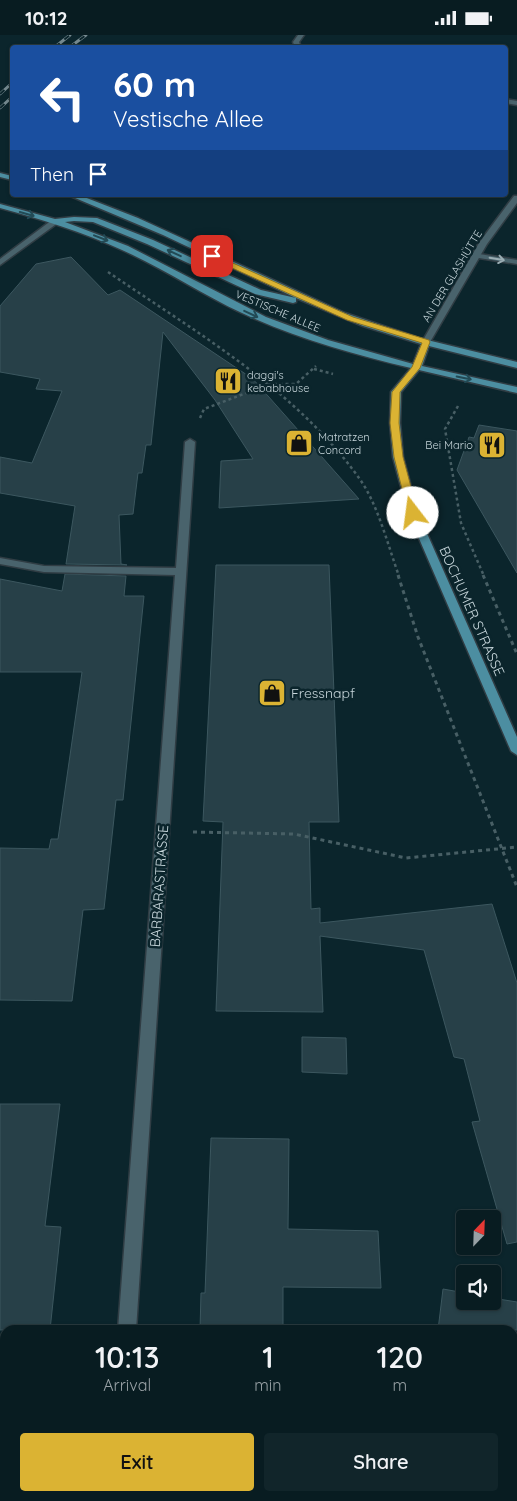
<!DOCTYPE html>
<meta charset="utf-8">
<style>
body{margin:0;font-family:Quicksand,sans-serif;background:#11252a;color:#f1f3f6;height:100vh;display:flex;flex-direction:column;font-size:19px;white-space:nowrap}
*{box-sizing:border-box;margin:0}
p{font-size:16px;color:#98a1a5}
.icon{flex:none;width:28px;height:28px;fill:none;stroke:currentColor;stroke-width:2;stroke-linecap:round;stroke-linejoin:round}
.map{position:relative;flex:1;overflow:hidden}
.side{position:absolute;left:0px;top:1290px;width:518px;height:176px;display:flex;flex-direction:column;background:#081c21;border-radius:15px 15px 0 0;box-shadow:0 1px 4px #0004,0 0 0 1px #293a3f}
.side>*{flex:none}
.hud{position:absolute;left:10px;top:10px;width:498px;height:152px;border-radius:5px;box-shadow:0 1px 4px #0004,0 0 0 1px #293a3f;background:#1a4fa0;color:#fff;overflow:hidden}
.needle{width:32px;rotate:23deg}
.tools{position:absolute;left:456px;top:1175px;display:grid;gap:10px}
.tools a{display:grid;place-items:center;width:45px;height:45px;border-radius:5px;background:#081c21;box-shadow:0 1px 4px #0004,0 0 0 1px #293a3f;font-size:25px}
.pin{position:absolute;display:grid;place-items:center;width:42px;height:42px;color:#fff;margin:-21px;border-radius:10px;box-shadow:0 2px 8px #0006}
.me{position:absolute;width:55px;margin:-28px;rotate:345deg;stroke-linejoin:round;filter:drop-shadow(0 0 4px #0008)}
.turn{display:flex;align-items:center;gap:18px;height:105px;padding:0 20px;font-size:22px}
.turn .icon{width:65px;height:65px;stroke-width:2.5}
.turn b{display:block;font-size:35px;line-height:42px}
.then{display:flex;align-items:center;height:48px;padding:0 20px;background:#0003;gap:10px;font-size:19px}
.eta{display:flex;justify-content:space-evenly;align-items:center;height:85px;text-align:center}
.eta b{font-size:30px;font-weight:600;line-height:35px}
.action{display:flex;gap:10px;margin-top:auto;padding:10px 20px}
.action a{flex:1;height:58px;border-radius:5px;background:#dbb333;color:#111;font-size:20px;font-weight:600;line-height:58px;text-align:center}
.action a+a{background:#11252a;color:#f1f3f6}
.status{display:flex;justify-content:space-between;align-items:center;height:35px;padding:0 25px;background:#081c21;direction:ltr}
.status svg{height:14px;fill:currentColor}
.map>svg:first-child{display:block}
.building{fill:#274048;stroke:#3c575f}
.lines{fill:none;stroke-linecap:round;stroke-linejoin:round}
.service-casing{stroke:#303d44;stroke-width:3}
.minor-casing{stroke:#303d44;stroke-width:3}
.primary-casing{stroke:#303d44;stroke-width:3}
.path-far1{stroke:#485f65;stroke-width:2.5;stroke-dasharray:3 3;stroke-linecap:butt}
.path{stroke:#485f65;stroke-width:3;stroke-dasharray:4 4;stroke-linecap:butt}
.service{fill:#49636c;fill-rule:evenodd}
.minor{fill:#49636c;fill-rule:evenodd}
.primary{fill:#4c8ea1;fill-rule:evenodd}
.rail-casing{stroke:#75898f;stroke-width:3}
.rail{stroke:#0b252c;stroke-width:2;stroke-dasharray:6;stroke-linecap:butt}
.oneway{stroke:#224a55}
.oneway2{stroke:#9baeb4}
.route{fill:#dbb333;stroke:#8e7421}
.labels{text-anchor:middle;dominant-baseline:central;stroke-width:5;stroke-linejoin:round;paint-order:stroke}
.far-street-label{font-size:11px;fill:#c7d6db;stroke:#0b252c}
.far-poi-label{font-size:11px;fill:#c7d6db;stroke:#0b252c;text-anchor:start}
.street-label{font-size:14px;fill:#c7d6db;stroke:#0b252c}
.poi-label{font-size:14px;fill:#c7d6db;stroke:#0b252c;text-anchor:start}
</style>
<div class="status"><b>10:12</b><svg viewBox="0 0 49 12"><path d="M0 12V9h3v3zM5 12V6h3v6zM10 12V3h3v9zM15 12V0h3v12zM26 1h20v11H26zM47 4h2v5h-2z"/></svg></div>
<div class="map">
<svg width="517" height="1466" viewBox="0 0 517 1466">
<rect width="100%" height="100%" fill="#0b252c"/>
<!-- building -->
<path class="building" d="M 71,222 L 108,260 L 120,255 L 253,344 L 359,464 L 219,473 L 221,426 L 253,424 L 215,365 L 163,297 L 151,410 L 146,410 L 142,438 L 138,438 L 133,479 L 119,480 L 121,529 L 127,530 L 66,529 L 75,471 L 0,458 L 0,422 L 32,428 L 62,356 L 36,354 L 40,344 L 0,337 L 0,271 L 36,229 Z
M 479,390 L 517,396 L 517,538 L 457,435 L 469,402 L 474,403 Z
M 216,530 L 329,530 L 339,787 L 309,787 L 311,874 L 320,873 L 320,888 L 492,869 L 517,948 L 517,1207 L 507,1209 L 472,1087 L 480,1086 L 464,1024 L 454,1022 L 424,915 L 320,901 L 323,977 L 216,976 L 223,787 L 203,786 Z
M 65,539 L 126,541 L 124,561 L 144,561 L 123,765 L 116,765 L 104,874 L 83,875 L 72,966 L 0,965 L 0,813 L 49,814 L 51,804 L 58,804 L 82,637 L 0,637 L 0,544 L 62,556 Z
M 302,1002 L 346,1003 L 347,1039 L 302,1037 Z
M 0,1069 L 60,1069 L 45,1191 L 61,1192 L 50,1295 L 0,1295 Z
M 211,1103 L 289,1104 L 288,1194 L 378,1196 L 381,1253 L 283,1252 L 283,1295 L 200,1295 L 201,1258 L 205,1258 Z
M 443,1254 L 465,1258 L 465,1266 L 492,1266 L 492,1263 L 517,1267 L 517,1295 L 438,1295 Z"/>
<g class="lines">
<!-- service casing -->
<g class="service-casing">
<path id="service" d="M 473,218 L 517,225 L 517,229 L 473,222 Z"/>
</g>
<!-- minor casing -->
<g class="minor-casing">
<path id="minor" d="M 298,0 L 304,0 L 299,7 L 301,12 L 295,12 L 293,7 Z
M 505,64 L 517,66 L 517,70 L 505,68 Z
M 514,161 L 517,161 L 517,168 L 487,209 L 430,307 L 429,309 L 423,309 L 422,307 L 479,208 Z
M 52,185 L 59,187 L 0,230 L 0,224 Z
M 190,404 L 195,407 L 136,1295 L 118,1295 L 175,540 L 44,537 L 0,529 L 0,523 L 44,531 L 176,533 L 185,407 Z
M 110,1461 L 128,1461 L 128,1466 L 110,1466 Z"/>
</g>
<!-- primary casing -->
<g class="primary-casing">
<path id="primary" d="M 0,138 L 12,141 L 12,145 L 0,142 Z
M 68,160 L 79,160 L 138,183 L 345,278 L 419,303 L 517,327 L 517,333 L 429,311 L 422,331 L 517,352 L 517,358 L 419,335 L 401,357 L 400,388 L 403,422 L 418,478 L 517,702 L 517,720 L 511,716 L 408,478 L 393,422 L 390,388 L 391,357 L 411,333 C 353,319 296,303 242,278 C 201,259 163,233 122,215 C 83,197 41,184 0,173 L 0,169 L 55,184 L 74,182 L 97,183 L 153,205 L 261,255 L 296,263 L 163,200 ZM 74,186 L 93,187 L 147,209 L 255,259 L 293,268 L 296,267 L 296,263 L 363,291 L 421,309 L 413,329 L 328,305 L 266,282 L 128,211 L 65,187 Z"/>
</g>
<!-- path-far1 -->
<path class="path-far1" d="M 108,237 C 197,298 295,354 359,443 C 378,469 388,511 399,541
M 314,334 L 333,339
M 458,371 L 445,394 L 461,488 L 484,541
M 200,383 L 204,374 L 270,349 L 296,349 L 316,331"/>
<!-- path -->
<path class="path" d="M 398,540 L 418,602 L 517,852
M 483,540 L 517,619
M 193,797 L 294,799 L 406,823 L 517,812"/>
<!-- service -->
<use href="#service" class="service"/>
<!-- minor -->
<use href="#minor" class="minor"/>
<!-- primary -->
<use href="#primary" class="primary"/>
<!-- rail casing -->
<g class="rail-casing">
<path id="rail" d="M 55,12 L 70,0
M 70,12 L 86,0
M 0,59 L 12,48
M 0,73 L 12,62"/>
</g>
<!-- rail -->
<use href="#rail" class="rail"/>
</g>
<!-- one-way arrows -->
<defs><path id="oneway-shaft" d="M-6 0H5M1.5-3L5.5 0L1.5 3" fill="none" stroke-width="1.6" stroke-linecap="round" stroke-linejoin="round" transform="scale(1.25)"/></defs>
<g class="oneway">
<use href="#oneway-shaft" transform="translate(27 179) rotate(16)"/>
<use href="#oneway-shaft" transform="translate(101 203) rotate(21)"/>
<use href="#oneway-shaft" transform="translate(174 218) rotate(-155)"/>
<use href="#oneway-shaft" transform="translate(251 279) rotate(25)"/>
<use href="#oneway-shaft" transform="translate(464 343) rotate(12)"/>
</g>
<use class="oneway2" href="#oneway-shaft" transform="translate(497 224) rotate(10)"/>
<!-- route -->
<path class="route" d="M 210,220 L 215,220 L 353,282 L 429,305 L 430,307 L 420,333 L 400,357 L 399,388 L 403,422 L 418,478 L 416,480 L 413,481 L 408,478 L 394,422 L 390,388 L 392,357 L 412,332 L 422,308 L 347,285 L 210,223 Z"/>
<!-- icons -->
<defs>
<g id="restaurant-square" transform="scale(1.4375)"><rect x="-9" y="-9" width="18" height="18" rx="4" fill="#dbb333" stroke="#0b252c"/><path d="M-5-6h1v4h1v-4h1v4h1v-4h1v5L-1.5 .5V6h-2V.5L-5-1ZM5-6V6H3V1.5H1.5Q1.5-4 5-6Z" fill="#111"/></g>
<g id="shop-square" transform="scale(1.4375)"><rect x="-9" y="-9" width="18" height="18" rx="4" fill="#dbb333" stroke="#0b252c"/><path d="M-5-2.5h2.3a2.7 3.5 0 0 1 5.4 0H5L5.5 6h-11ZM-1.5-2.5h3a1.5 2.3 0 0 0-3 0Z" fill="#111"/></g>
</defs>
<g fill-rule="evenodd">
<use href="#restaurant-square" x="228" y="346"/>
<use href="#shop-square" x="299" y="408"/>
<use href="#restaurant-square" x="492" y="410"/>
<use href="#shop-square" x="272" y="658"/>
</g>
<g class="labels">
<!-- far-street labels -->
<g class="far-street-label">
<text transform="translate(452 241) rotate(-59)">AN DER GLASHÜTTE</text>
<text transform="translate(278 276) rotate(23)">VESTISCHE ALLEE</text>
</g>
<!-- far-poi labels -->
<g class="far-poi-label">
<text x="247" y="340">daggi's<tspan x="247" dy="13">kebabhouse</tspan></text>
<text x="318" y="402">Matratzen<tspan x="318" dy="13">Concord</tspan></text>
<text x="473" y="410" text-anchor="end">Bei Mario</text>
</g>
<!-- street labels -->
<g class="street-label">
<text transform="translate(472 576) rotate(66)">BOCHUMER STRASSE</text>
<text transform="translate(159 851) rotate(-86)">BARBARASTRASSE</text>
</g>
<!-- poi labels -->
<g class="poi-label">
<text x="291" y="658">Fressnapf</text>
</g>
</g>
</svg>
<div class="tools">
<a><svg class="needle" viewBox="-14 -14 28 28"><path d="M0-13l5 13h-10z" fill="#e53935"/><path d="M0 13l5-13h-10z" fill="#98a1a5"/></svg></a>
<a><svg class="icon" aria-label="sound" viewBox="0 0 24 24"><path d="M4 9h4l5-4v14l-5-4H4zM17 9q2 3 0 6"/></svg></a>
</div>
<div class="pin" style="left:212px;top:221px;background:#d93025"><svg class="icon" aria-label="arrive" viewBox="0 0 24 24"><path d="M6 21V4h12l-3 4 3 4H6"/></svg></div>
<svg class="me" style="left:413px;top:478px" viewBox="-20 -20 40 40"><circle r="19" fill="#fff"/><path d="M0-13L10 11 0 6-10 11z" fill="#dbb333"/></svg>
<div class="hud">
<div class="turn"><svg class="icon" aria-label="left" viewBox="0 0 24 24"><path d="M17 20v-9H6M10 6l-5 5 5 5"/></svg><div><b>60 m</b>Vestische Allee</div></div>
<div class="then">Then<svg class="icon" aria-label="arrive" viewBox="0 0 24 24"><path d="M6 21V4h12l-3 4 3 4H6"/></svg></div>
</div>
<section class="side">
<div class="eta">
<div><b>10:13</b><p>Arrival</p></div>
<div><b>1</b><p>min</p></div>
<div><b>120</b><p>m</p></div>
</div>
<div class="action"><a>Exit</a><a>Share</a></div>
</section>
</div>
